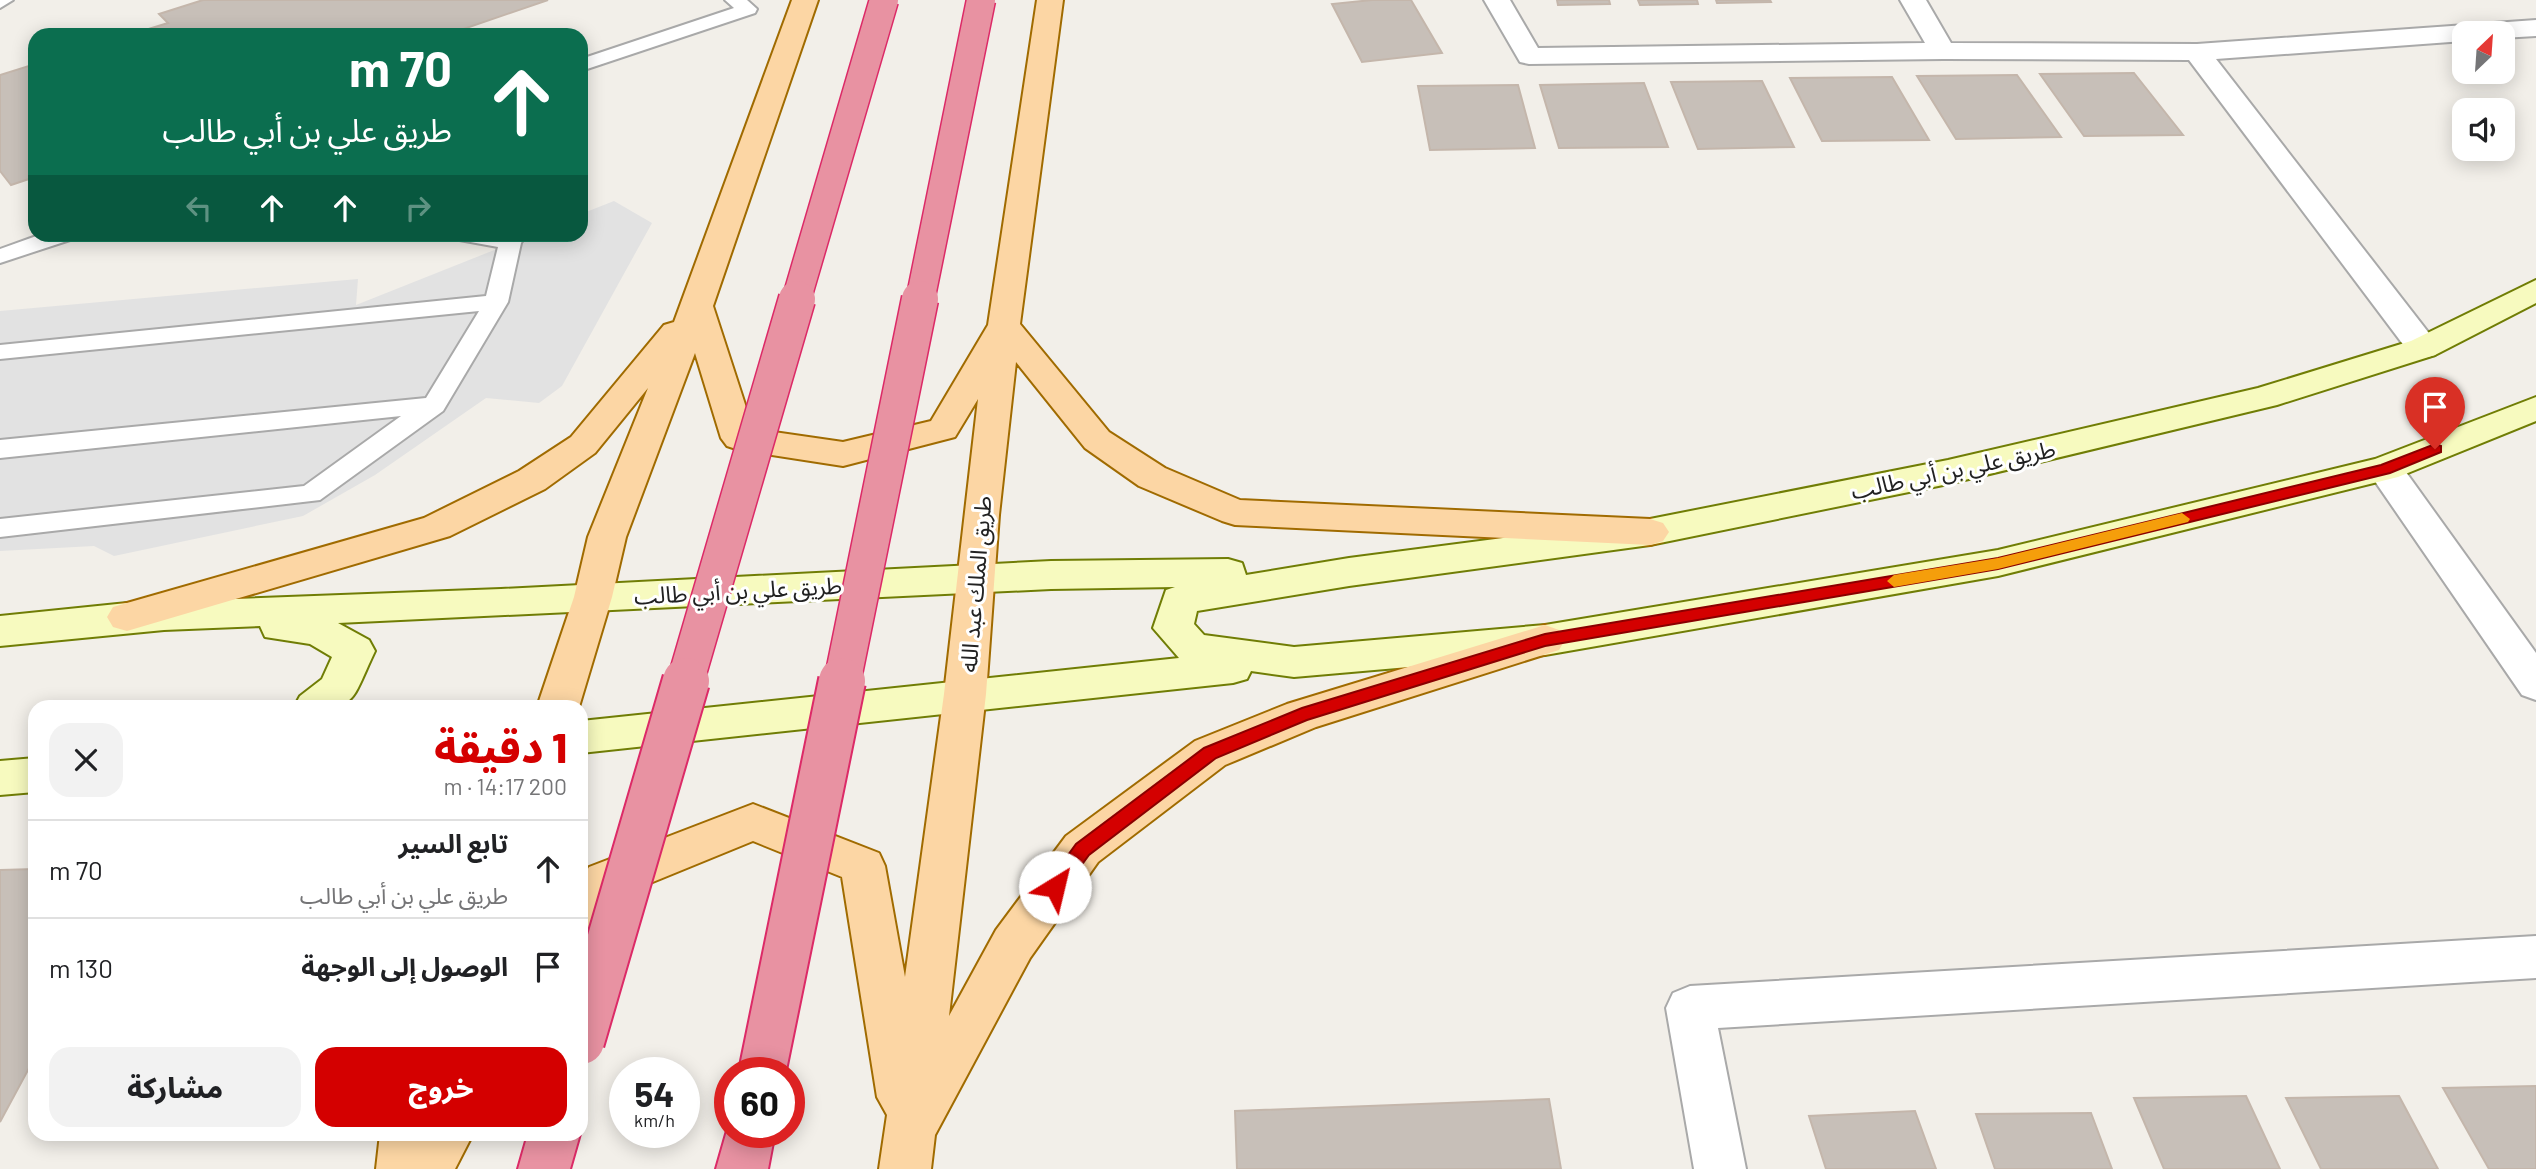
<!DOCTYPE html>
<html lang="ar">
<meta charset="utf-8">
<style>
body{margin:0;font-family:Barlow,"Noto Sans Arabic",sans-serif;background:#f2f2f2;color:#202124;direction:rtl;height:100vh;display:flex;flex-direction:column;font-size:26px;white-space:nowrap}
*{box-sizing:border-box;margin:0}
p{font-size:23px;color:#757577}
.icon{flex:none;width:38px;height:38px;fill:none;stroke:currentColor;stroke-width:2;stroke-linecap:round;stroke-linejoin:round}
.map{position:relative;flex:1;overflow:hidden;direction:ltr}
.details{position:absolute;left:28px;top:700px;width:560px;height:441px;display:flex;flex-direction:column;background:#fff;border-radius:21px;box-shadow:0 4px 18px #0003;direction:rtl}
.details>*{flex:none}
.banner{position:absolute;left:28px;top:28px;width:560px;height:214px;border-radius:21px;box-shadow:0 4px 18px #0003;direction:rtl;background:#0b6e4f;color:#fff;overflow:hidden}
.needle{width:46px;rotate:25deg}
.controls{position:absolute;left:2452px;top:21px;display:grid;gap:14px}
.controls a{display:grid;place-items:center;width:63px;height:63px;border-radius:14px;background:#fff;box-shadow:0 4px 18px #0003;font-size:35px}
.speed{position:absolute;left:609px;top:1057px;display:flex;gap:14px;font-size:35px;font-weight:700;text-align:center}
.speed>*{display:grid;place-content:center;width:91px;height:91px;border-radius:50%;background:#fff;box-shadow:0 4px 18px #0003;line-height:1}
.speed small{font-size:18px;font-weight:400}
.speed .limit{border:10px solid #d22;background:#fff;color:#111}
.pin{position:absolute;display:grid;place-items:center;width:60px;height:60px;color:#fff;margin:-72px -30px;border-radius:50% 50% 50% 0;rotate:-45deg;box-shadow:0 0 7px #0007}
.pin .icon{rotate:45deg}
.me{position:absolute;width:77px;margin:-38px;rotate:36deg;stroke-linejoin:round;filter:drop-shadow(0 0 5px #0008)}
.turn{display:flex;align-items:center;gap:24px;height:147px;padding:0 21px;font-size:32px}
.turn .icon{width:91px;height:91px;stroke-width:2.5}
.turn b{display:block;font-size:49px;line-height:60px}
.lanes{display:flex;align-items:center;height:66px;padding:0 21px;background:#0003;justify-content:center;gap:35px;direction:ltr}
.lanes .off{opacity:.35}
.round{display:grid;place-items:center;flex:none;width:74px;height:74px;border-radius:21px;background:#f2f2f2}
.summary{display:flex;align-items:center;justify-content:space-between;height:119px;padding:0 21px}
h1{font-size:42px;font-weight:800;line-height:52px;color:#d40000}
.primary-button{display:flex;gap:14px;margin-top:auto;padding:14px 21px}
.primary-button a{flex:1;height:80px;border-radius:21px;background:#d40000;color:#fff;font-size:28px;font-weight:800;line-height:80px;text-align:center}
.primary-button a+a{background:#f2f2f2;color:#202124}
ul{padding:0;list-style:none}
li{display:flex;align-items:center;gap:21px;height:98px;padding:0 21px;border-top:2px solid #e0e0e0}
li div{flex:1}
li b{display:block;font-size:26px}
li em{font-style:normal}
.map>svg:first-child{display:block}
.parking{fill:#e2e2e2}
.building{fill:#c7bfb8;stroke:#c4b6ab;stroke-width:2}
.lines{fill:none;stroke-linecap:round;stroke-linejoin:round}
.service-casing{stroke:#a9a9a9;stroke-width:4}
.minor-casing{stroke:#a9a9a9;stroke-width:4}
.secondary-casing{stroke:#707d05;stroke-width:4}
.primary-casing{stroke:#a06b00;stroke-width:4}
.motorway-casing{stroke:#dc2a67;stroke-width:4}
.service{fill:#fff;fill-rule:evenodd}
.minor{fill:#fff;fill-rule:evenodd}
.secondary{fill:#f7fabf;fill-rule:evenodd}
.primary{fill:#fcd6a4;fill-rule:evenodd}
.motorway{fill:#e892a2;fill-rule:evenodd}
.motorway-bridge-far2-casing{stroke:#dc2a67;stroke-width:31;stroke-linecap:butt}
.motorway-bridge-far1-casing{stroke:#dc2a67;stroke-width:39;stroke-linecap:butt}
.motorway-bridge-casing{stroke:#dc2a67;stroke-width:50;stroke-linecap:butt}
.motorway-bridge-far2{stroke:#e892a2;stroke-width:28}
.motorway-bridge-far1{stroke:#e892a2;stroke-width:36}
.motorway-bridge{stroke:#e892a2;stroke-width:46}
.route{fill:#d40000;stroke:#8a0000;stroke-width:2}
.slow{fill:#f59e0b}
.labels{text-anchor:middle;dominant-baseline:central;stroke-width:6;stroke-linejoin:round;paint-order:stroke}
.street-label{font-size:23px;fill:#222;stroke:#fff}
</style>
<div class="map">
<svg width="2536" height="1169" viewBox="0 0 2536 1169">
<rect width="100%" height="100%" fill="#f2efe9"/>
<!-- parking -->
<path class="parking" d="M 614,201 L 652,223 L 562,386 L 539,403 L 486,398 L 375,475 L 303,516 L 114,556 L 94,546 L 0,551 L 0,311 L 358,279 L 356,305 L 532,235 L 581,234 L 581,214 Z"/>
<!-- building -->
<path class="building" d="M 203,0 L 548,0 L 446,35 L 129,35 L 168,23 L 159,14 Z
M 1372,0 L 1411,0 L 1442,53 L 1362,62 L 1332,4 Z
M 1557,0 L 1609,0 L 1610,4 L 1558,5 Z
M 1638,0 L 1697,0 L 1698,4 L 1640,5 Z
M 1716,0 L 1770,0 L 1771,2 L 1717,3 Z
M 35,64 L 35,177 L 11,185 L 0,171 L 0,75 Z
M 2134,73 L 2183,135 L 2084,136 L 2040,74 Z
M 2017,75 L 2061,137 L 1956,139 L 1917,76 Z
M 1892,77 L 1929,140 L 1822,141 L 1790,78 Z
M 1762,81 L 1794,147 L 1698,149 L 1671,82 Z
M 1644,83 L 1668,147 L 1559,148 L 1540,85 Z
M 1518,85 L 1535,148 L 1430,150 L 1418,86 Z
M 35,869 L 35,1057 L 0,1122 L 0,870 Z
M 2536,1086 L 2536,1169 L 2489,1169 L 2443,1088 Z
M 2246,1096 L 2280,1169 L 2164,1169 L 2134,1098 Z
M 2399,1096 L 2438,1169 L 2321,1169 L 2286,1098 Z
M 1549,1099 L 1561,1169 L 1237,1169 L 1235,1111 Z
M 1915,1111 L 1936,1169 L 1826,1169 L 1809,1116 Z
M 2091,1113 L 2112,1169 L 1995,1169 L 1976,1114 Z"/>
<g class="lines">
<!-- service casing -->
<g class="service-casing">
<path id="service" d="M 0,0 L 13,0 L 0,8 Z
M 725,0 L 747,0 L 757,9 L 755,13 L 581,71 L 581,59 L 734,8 Z
M 42,234 L 76,234 L 73,239 L 0,263 L 0,249 Z
M 451,234 L 527,234 L 521,243 L 508,302 L 443,411 L 320,500 L 0,537 L 0,519 L 304,486 L 401,416 L 0,458 L 0,440 L 426,398 L 479,311 L 0,359 L 0,345 L 486,296 L 498,247 L 454,239 Z"/>
</g>
<!-- minor casing -->
<g class="minor-casing">
<path id="minor" d="M 1484,0 L 1510,0 L 1538,48 L 1925,43 L 1900,0 L 1926,0 L 1951,43 L 2197,44 L 2536,20 L 2536,36 L 2502,38 L 2502,33 L 2464,33 L 2464,41 L 2216,59 L 2435,341 L 2440,348 L 2435,355 L 2423,358 L 2411,355 L 2189,60 L 1943,59 L 1529,64 L 1520,62 Z
M 2385,457 L 2398,461 L 2536,653 L 2536,700 L 2522,695 L 2372,477 L 2367,469 L 2372,461 Z
M 2536,936 L 2536,978 L 1718,1028 L 1746,1169 L 1694,1169 L 1666,1008 L 1673,993 L 1690,986 Z"/>
</g>
<!-- secondary casing -->
<g class="secondary-casing">
<path id="secondary" d="M 2536,280 L 2536,303 L 2435,355 L 2277,405 L 1948,484 L 1650,545 L 1349,586 L 1197,611 L 1194,624 L 1204,635 L 1294,647 L 1545,625 L 1998,550 L 2375,459 L 2536,397 L 2536,421 L 2398,477 L 1998,576 L 1545,655 L 1294,677 L 1251,671 L 1247,679 L 1233,683 L 581,753 L 581,721 L 1179,658 L 1153,628 L 1166,590 L 1175,587 L 1051,589 L 338,623 L 369,640 L 375,651 C 348,708 359,707 294,707 L 300,696 L 322,679 L 332,657 L 310,644 L 265,637 L 260,626 L 164,630 L 0,646 L 0,616 L 127,603 L 501,589 L 1051,561 L 1228,559 L 1242,563 L 1246,575 L 1349,558 L 1650,519 L 1948,460 L 2258,388 L 2411,341 Z
M 35,758 L 35,792 L 0,795 L 0,761 Z"/>
</g>
<!-- primary casing -->
<g class="primary-casing">
<path id="primary" d="M 792,0 L 818,0 L 713,306 L 753,429 L 843,442 L 931,421 L 988,325 L 1037,0 L 1063,0 L 1020,324 L 1109,432 L 1165,468 L 1240,500 L 1650,519 L 1663,523 L 1669,532 L 1663,541 L 1650,545 L 1235,525 L 1222,521 L 1139,486 L 1085,448 L 1016,362 L 999,515 L 986,694 L 949,1016 L 996,930 L 1066,836 L 1195,741 L 1287,704 L 1545,625 L 1559,630 L 1565,640 L 1559,650 L 1316,727 L 1225,765 L 1098,862 L 1030,958 L 935,1135 L 931,1169 L 879,1169 L 887,1115 L 877,1097 L 842,877 L 753,841 L 621,895 L 597,933 L 581,939 L 581,880 L 589,867 L 753,804 L 879,853 L 885,866 L 905,977 L 944,694 L 978,399 L 955,437 L 843,466 L 739,450 L 727,446 L 721,438 L 695,353 L 626,537 L 612,597 L 579,707 L 537,707 L 574,597 L 588,537 L 648,388 L 595,453 L 545,489 L 450,536 L 127,631 L 113,627 L 107,617 L 113,607 L 424,518 L 519,471 L 571,437 L 664,325 L 674,322 Z
M 380,1134 L 473,1134 L 455,1169 L 376,1169 Z"/>
</g>
<!-- motorway casing -->
<g class="motorway-casing">
<path id="motorway" d="M 730,1120 L 730,1132 L 775,1132 L 768,1169 L 716,1169 Z
M 528,1134 L 580,1134 L 570,1169 L 518,1169 Z"/>
</g>
<!-- service -->
<use href="#service" class="service"/>
<!-- minor -->
<use href="#minor" class="minor"/>
<!-- secondary -->
<use href="#secondary" class="secondary"/>
<!-- primary -->
<use href="#primary" class="primary"/>
<!-- motorway -->
<use href="#motorway" class="motorway"/>
<!-- motorway-bridge-far2 casing -->
<g class="motorway-bridge-far2-casing">
<path id="motorway-bridge-far2" d="M 796,301 L 884,0
M 920,301 L 981,0"/>
</g>
<!-- motorway-bridge-far1 casing -->
<g class="motorway-bridge-far1-casing">
<path id="motorway-bridge-far1" d="M 685,683 L 797,299
M 842,683 L 920,299"/>
</g>
<!-- motorway-bridge casing -->
<g class="motorway-bridge-casing">
<path id="motorway-bridge" d="M 581,1041 L 686,681
M 762,1073 L 842,681"/>
</g>
<!-- motorway-bridge-far2 -->
<use href="#motorway-bridge-far2" class="motorway-bridge-far2"/>
<!-- motorway-bridge-far1 -->
<use href="#motorway-bridge-far1" class="motorway-bridge-far1"/>
<!-- motorway-bridge -->
<use href="#motorway-bridge" class="motorway-bridge"/>
</g>
<!-- route -->
<path class="route" d="M 2435,444 L 2441,446 L 2441,452 L 2390,473 L 1998,569 L 1545,646 L 1307,720 L 1216,758 L 1089,855 L 1061,893 L 1048,893 L 1045,887 L 1076,844 L 1204,748 L 1302,708 L 1545,634 L 1998,558 L 2381,465 Z"/>
<!-- slow -->
<path class="slow" d="M 2182,513 L 2190,519 L 2188,522 L 1998,569 L 1894,587 L 1887,581 L 1894,575 L 1998,558 Z"/>
<g class="labels">
<!-- street labels -->
<g class="street-label">
<text transform="translate(1953 469) rotate(-12)">طريق علي بن أبي طالب</text>
<text transform="translate(975 584) rotate(-85)">طريق الملك عبد الله</text>
<text transform="translate(738 590) rotate(-3)">طريق علي بن أبي طالب</text>
</g>
</g>
</svg>
<div class="controls">
<a><svg class="needle" viewBox="-14 -14 28 28"><path d="M0-13l5 13h-10z" fill="#e53935"/><path d="M0 13l5-13h-10z" fill="#757577"/></svg></a>
<a><svg class="icon" aria-label="sound" viewBox="0 0 24 24"><path d="M4 9h4l5-4v14l-5-4H4zM17 9q2 3 0 6"/></svg></a>
</div>
<div class="speed"><div>54<small>km/h</small></div><div class="limit">60</div></div>
<div class="pin" style="left:2435px;top:449px;background:#d93025"><svg class="icon" aria-label="arrive" viewBox="0 0 24 24"><path d="M6 21V4h12l-3 4 3 4H6"/></svg></div>
<svg class="me" style="left:1055px;top:887px" viewBox="-20 -20 40 40"><circle r="19" fill="#fff"/><path d="M0-13L10 11 0 6-10 11z" fill="#d40000"/></svg>
<div class="banner">
<div class="turn"><svg class="icon" aria-label="ahead" viewBox="0 0 24 24"><path d="M12 20V5M6 11l6-6 6 6"/></svg><div><b>70 m</b>طريق علي بن أبي طالب</div></div>
<div class="lanes"><svg class="icon off" aria-label="left" viewBox="0 0 24 24"><path d="M17 20v-9H6M10 6l-5 5 5 5"/></svg><svg class="icon" aria-label="ahead" viewBox="0 0 24 24"><path d="M12 20V5M6 11l6-6 6 6"/></svg><svg class="icon" aria-label="ahead" viewBox="0 0 24 24"><path d="M12 20V5M6 11l6-6 6 6"/></svg><svg class="icon off" aria-label="right" viewBox="0 0 24 24"><path d="M7 20v-9h11M14 6l5 5-5 5"/></svg></div>
</div>
<section class="details">
<div class="summary"><div><h1>1 دقيقة</h1><p>200 m · 14:17</p></div><a class="round"><svg class="icon" aria-label="close" viewBox="0 0 24 24"><path d="M6 6l12 12M18 6L6 18"/></svg></a></div>
<ul>
<li><svg class="icon" aria-label="ahead" viewBox="0 0 24 24"><path d="M12 20V5M6 11l6-6 6 6"/></svg><div><b>تابع السير</b><p>طريق علي بن أبي طالب</p></div><em>70 m</em></li>
<li><svg class="icon" aria-label="arrive" viewBox="0 0 24 24"><path d="M6 21V4h12l-3 4 3 4H6"/></svg><div><b>الوصول إلى الوجهة</b></div><em>130 m</em></li>
</ul>
<div class="primary-button"><a>خروج</a><a>مشاركة</a></div>
</section>
</div>
